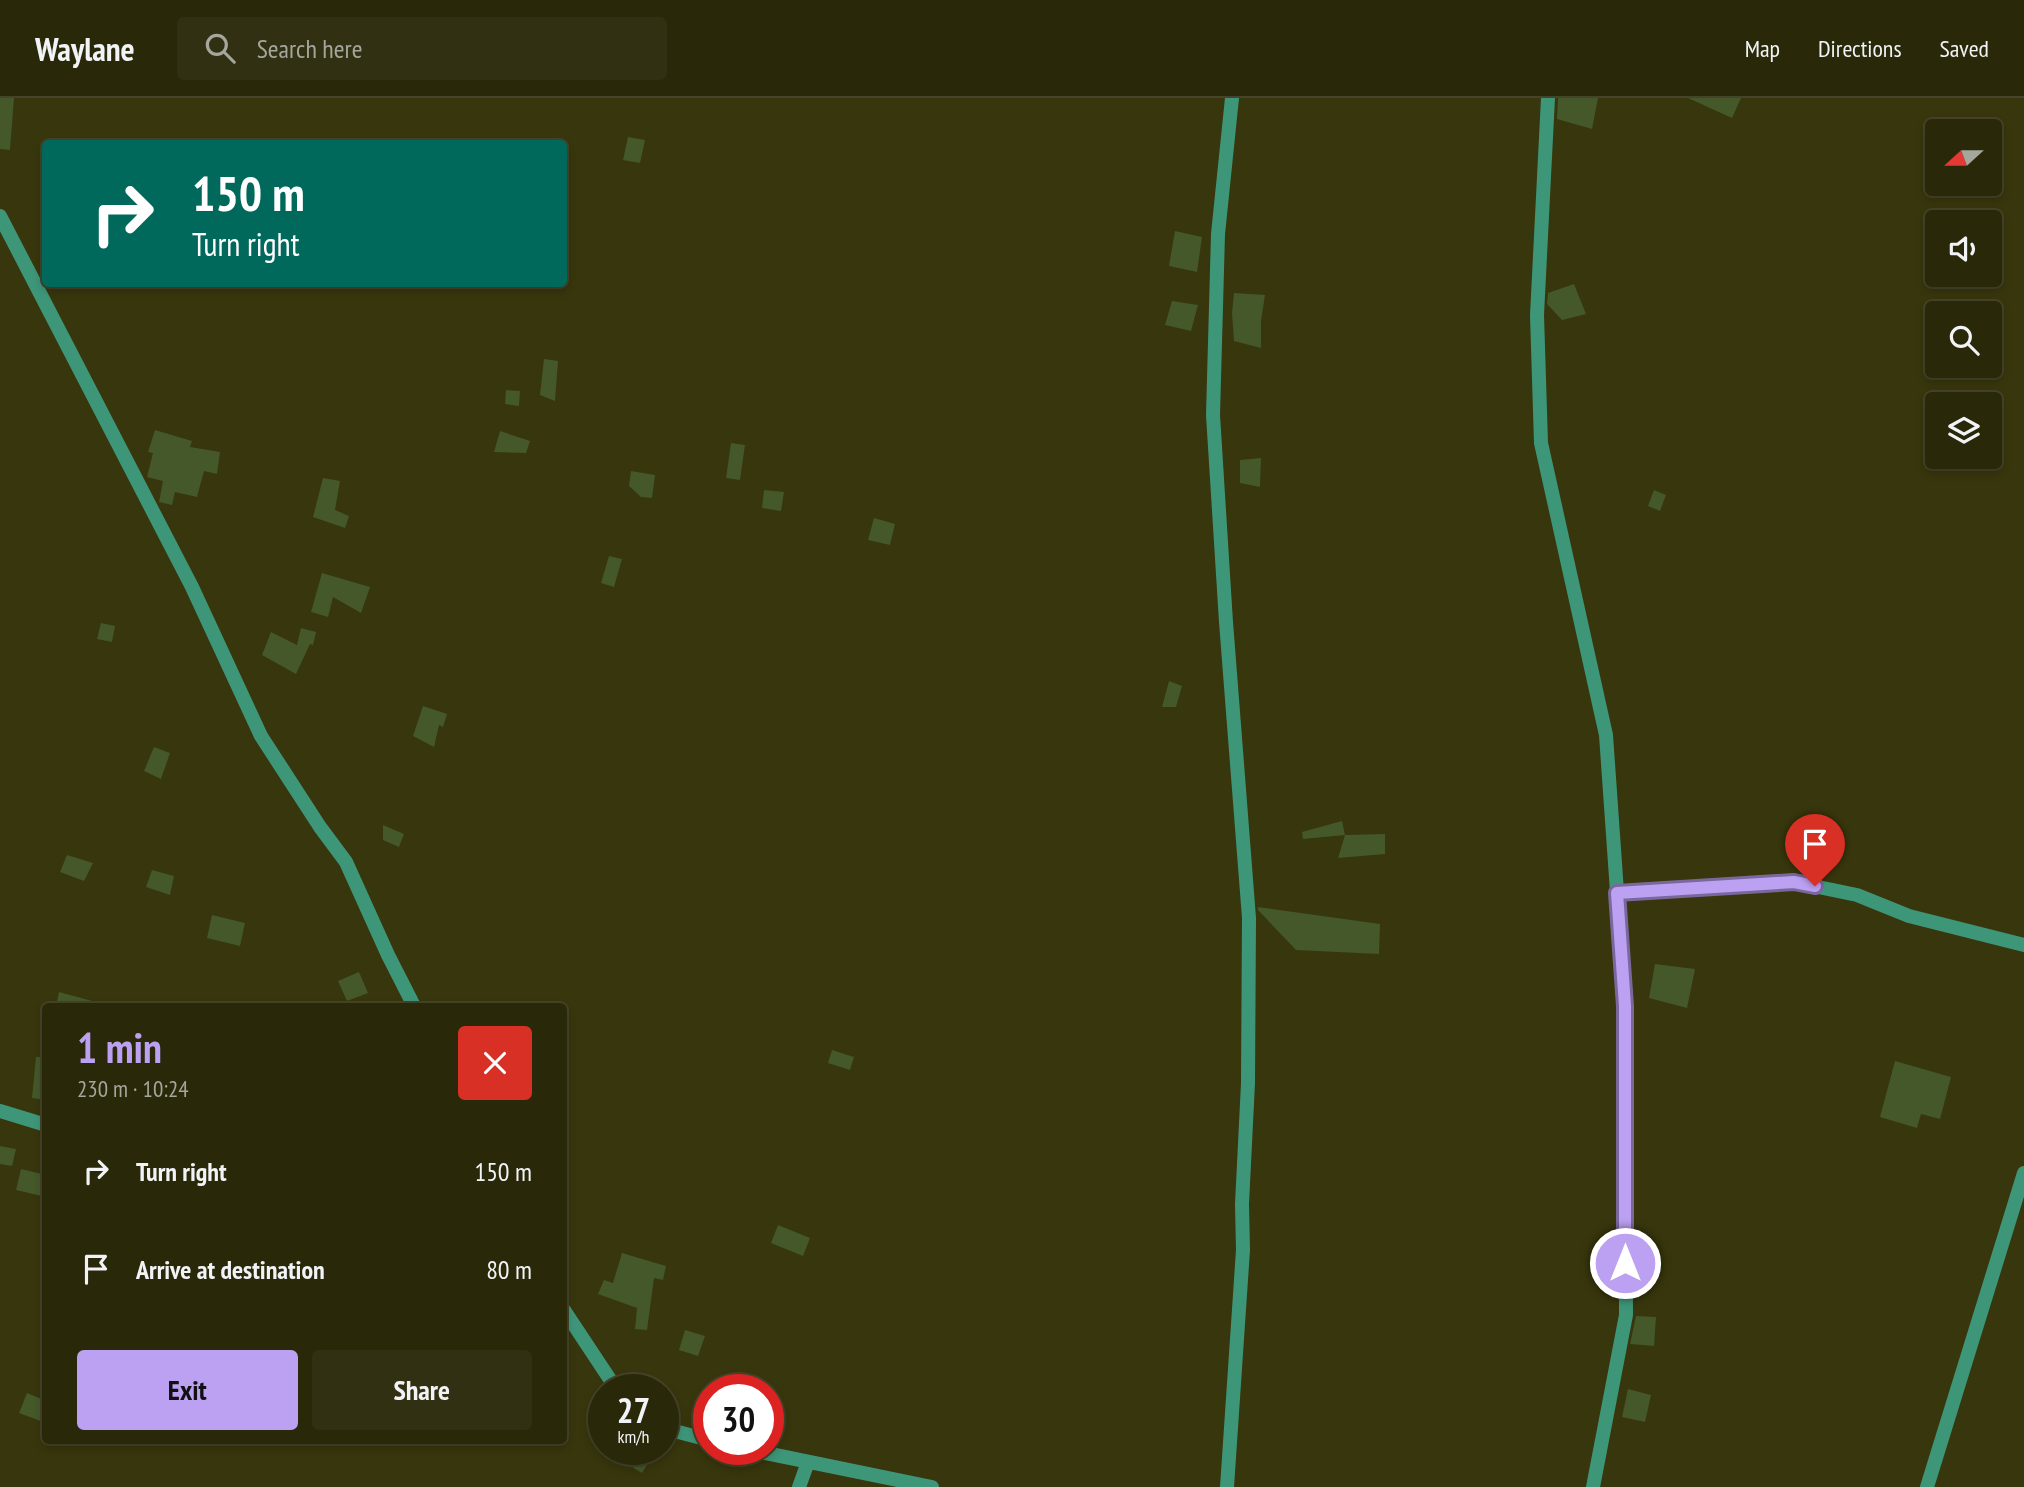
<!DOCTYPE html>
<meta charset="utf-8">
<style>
body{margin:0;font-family:"PT Sans Narrow",sans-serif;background:#313012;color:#f1f3f6;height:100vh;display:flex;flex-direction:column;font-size:26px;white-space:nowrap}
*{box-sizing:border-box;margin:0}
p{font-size:23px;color:#a5a69c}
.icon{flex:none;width:38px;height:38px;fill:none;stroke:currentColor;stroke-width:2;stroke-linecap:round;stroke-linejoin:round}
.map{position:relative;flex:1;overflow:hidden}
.sheet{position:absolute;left:42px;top:905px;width:525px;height:441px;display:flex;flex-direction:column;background:#292809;border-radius:7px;box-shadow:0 4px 10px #0003,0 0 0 2px #45442a}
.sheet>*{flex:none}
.banner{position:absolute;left:42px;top:42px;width:525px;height:147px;border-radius:7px;box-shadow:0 4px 10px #0003,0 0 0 2px #45442a;background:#00695c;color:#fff;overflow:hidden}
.needle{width:46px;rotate:249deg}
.tools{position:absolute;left:1925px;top:21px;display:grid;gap:14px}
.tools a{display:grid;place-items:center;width:77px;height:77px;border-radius:7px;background:#292809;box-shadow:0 4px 10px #0003,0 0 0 2px #45442a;font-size:35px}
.speed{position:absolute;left:588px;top:1276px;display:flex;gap:14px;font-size:35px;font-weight:700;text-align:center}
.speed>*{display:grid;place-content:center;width:91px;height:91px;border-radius:50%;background:#292809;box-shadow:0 4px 10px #0003,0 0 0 2px #45442a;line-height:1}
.speed small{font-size:18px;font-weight:400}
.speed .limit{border:10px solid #d22;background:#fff;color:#111}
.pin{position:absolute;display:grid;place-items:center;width:60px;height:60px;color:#fff;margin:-72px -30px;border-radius:50% 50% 50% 0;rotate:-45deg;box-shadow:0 0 7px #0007}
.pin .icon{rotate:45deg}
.me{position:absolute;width:77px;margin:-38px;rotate:0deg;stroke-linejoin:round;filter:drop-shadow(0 0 5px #0008)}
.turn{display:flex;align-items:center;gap:24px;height:147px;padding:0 35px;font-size:32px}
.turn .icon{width:91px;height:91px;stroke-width:2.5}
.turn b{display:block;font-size:49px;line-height:60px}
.round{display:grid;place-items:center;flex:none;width:74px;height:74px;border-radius:7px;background:#313012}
.summary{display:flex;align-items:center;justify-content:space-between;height:119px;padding:0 35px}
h1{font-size:42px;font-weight:600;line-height:52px;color:#bca0f2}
.cta{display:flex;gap:14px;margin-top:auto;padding:14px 35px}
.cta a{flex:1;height:80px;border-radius:7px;background:#bca0f2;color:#111;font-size:28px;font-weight:600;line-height:80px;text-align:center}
.cta a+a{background:#313012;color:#f1f3f6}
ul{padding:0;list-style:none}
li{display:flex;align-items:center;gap:21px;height:98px;padding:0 35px}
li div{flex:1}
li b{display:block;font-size:26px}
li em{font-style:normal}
header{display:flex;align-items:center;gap:42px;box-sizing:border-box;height:98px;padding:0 35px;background:#292809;border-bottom:2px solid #45442a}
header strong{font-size:33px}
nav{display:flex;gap:38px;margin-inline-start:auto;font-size:24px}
.search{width:490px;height:63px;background:#313012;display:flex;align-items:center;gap:18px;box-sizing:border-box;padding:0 24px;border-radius:7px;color:#a5a69c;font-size:26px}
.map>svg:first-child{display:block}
.building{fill:#445829}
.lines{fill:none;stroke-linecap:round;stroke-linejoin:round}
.street{stroke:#3e9679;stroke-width:14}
.route-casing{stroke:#7a689d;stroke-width:18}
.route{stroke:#bca0f2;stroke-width:12}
</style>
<header>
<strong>Waylane</strong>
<div class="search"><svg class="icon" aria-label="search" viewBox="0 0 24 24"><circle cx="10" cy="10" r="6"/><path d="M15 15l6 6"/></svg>Search here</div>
<nav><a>Map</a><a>Directions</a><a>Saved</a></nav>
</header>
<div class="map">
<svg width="2024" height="1389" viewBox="0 0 2024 1389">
<rect width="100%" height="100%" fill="#37360c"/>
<!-- building -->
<path class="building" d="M 0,0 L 14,0 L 10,52 L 0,51 Z
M 1558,0 L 1598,0 L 1592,31 L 1557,21 Z
M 1688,0 L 1741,0 L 1732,20 Z
M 628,39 L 645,42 L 640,65 L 623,62 Z
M 1175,133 L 1202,139 L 1197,174 L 1169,168 Z
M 1574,186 L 1586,216 L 1562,222 L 1547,206 L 1548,195 Z
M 1234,195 L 1265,197 L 1261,223 L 1261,250 L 1234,243 L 1232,215 Z
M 1172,203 L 1198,207 L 1191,233 L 1165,227 Z
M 544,261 L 558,263 L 555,303 L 540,297 Z
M 506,292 L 520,293 L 519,308 L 505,306 Z
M 155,332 L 192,343 L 190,349 L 220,354 L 217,376 L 204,373 L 197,399 L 175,394 L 172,407 L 159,404 L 163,383 L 147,379 L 153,355 L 148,354 Z
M 500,333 L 530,343 L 526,355 L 494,354 Z
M 731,345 L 745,347 L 740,382 L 726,380 Z
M 1261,360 L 1260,389 L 1240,385 L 1240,362 Z
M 631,373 L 655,377 L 652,400 L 641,399 L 629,388 Z
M 323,380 L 340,383 L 335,412 L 349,418 L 345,430 L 313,419 Z
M 764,392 L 784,394 L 781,413 L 762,410 Z
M 1654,392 L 1666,397 L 1660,413 L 1648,408 Z
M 874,420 L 895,426 L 890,447 L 868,442 Z
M 609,458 L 622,461 L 614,489 L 601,485 Z
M 322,475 L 370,489 L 361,515 L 333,499 L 328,519 L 311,514 Z
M 101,525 L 115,528 L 112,544 L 97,541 Z
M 301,530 L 316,534 L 313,547 L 310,546 L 296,576 L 262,557 L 271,534 L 297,547 Z
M 1169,583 L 1182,588 L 1176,609 L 1162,609 Z
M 423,608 L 447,616 L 443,629 L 439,627 L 434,649 L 413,638 Z
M 154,649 L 170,655 L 161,681 L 144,673 Z
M 1342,723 L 1345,737 L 1303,741 L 1302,734 Z
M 383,727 L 404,736 L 399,749 L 383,742 Z
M 1385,736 L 1385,756 L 1338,760 L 1345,737 Z
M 67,757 L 93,765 L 84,783 L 60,774 Z
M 152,772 L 174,778 L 170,797 L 146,789 Z
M 1258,809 L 1380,826 L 1379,856 L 1296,852 L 1258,812 Z
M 212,817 L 245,825 L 240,848 L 207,840 Z
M 1655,866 L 1695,871 L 1687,910 L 1649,900 Z
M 359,874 L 368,895 L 347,903 L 338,883 Z
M 59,894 L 96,904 L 96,908 L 56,908 Z
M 832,952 L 854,959 L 850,972 L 828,965 Z
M 36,959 L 46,959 L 46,1002 L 32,1000 Z
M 1895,963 L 1951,979 L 1940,1021 L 1921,1016 L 1917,1030 L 1880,1019 Z
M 0,1048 L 16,1051 L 12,1068 L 0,1066 Z
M 21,1071 L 46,1077 L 46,1099 L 16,1092 Z
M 778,1127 L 810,1140 L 803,1158 L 771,1145 Z
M 622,1155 L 666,1168 L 663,1182 L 654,1180 L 647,1232 L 635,1231 L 637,1210 L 598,1196 L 604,1182 L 613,1185 Z
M 1636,1218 L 1656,1219 L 1654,1248 L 1630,1246 Z
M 685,1232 L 705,1238 L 698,1258 L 679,1252 Z
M 1628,1291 L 1651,1297 L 1645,1324 L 1622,1319 Z
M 27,1295 L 46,1303 L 46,1325 L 19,1315 Z
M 602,1351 L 640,1351 L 652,1358 L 642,1375 Z"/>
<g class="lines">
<!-- street -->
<path class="street" d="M 1548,0 L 1537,217 L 1541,345 L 1606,637 L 1625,908 L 1626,1217 L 1593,1389
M 0,118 L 192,489 L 261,638 L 320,729 L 346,764 L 388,857 L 414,908
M 1617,795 L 1794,784 L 1857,797 L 1909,818 L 2024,847
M 0,1013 L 46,1027
M 564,1212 L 617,1292
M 663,1330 L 709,1342
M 746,1351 L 932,1389
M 799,1389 L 808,1364
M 1227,1389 L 1243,1152 L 1242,1106 L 1248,985 L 1249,820 L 1226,524 L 1213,317 L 1218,136 L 1232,0
M 1927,1389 L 2024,1075"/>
</g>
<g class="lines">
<!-- route casing -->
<g class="route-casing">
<path id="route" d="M 1625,1165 L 1625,908 L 1617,795 L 1794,784 L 1815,788"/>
</g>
<!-- route -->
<use href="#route" class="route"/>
</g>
</svg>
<div class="tools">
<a><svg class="needle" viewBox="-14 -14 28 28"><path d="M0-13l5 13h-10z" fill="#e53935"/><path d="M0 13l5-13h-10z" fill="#a5a69c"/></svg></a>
<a><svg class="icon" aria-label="sound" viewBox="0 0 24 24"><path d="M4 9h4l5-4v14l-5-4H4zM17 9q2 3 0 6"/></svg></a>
<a><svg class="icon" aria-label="search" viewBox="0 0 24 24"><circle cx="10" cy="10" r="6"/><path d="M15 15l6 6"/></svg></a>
<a><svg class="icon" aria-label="layers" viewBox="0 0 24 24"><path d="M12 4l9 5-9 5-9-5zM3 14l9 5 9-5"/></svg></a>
</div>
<div class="speed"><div>27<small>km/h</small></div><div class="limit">30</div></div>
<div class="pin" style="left:1815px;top:788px;background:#d93025"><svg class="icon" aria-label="arrive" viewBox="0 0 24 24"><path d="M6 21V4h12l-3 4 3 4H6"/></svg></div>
<svg class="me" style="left:1625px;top:1165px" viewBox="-20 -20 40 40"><circle r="17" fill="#bca0f2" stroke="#fff" stroke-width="3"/><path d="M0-11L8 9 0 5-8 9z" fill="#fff"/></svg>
<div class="banner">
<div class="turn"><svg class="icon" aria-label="right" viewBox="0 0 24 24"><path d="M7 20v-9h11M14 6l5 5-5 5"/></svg><div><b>150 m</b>Turn right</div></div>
</div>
<section class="sheet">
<div class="summary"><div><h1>1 min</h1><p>230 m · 10:24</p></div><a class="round" style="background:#d93025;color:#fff"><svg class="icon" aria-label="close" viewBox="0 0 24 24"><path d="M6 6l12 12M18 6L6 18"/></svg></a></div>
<ul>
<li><svg class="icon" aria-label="right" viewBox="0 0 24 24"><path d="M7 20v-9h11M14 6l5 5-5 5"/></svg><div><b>Turn right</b></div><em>150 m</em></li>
<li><svg class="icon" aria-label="arrive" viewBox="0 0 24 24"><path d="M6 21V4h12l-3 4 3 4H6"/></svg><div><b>Arrive at destination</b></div><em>80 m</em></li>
</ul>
<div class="cta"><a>Exit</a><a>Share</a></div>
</section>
</div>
